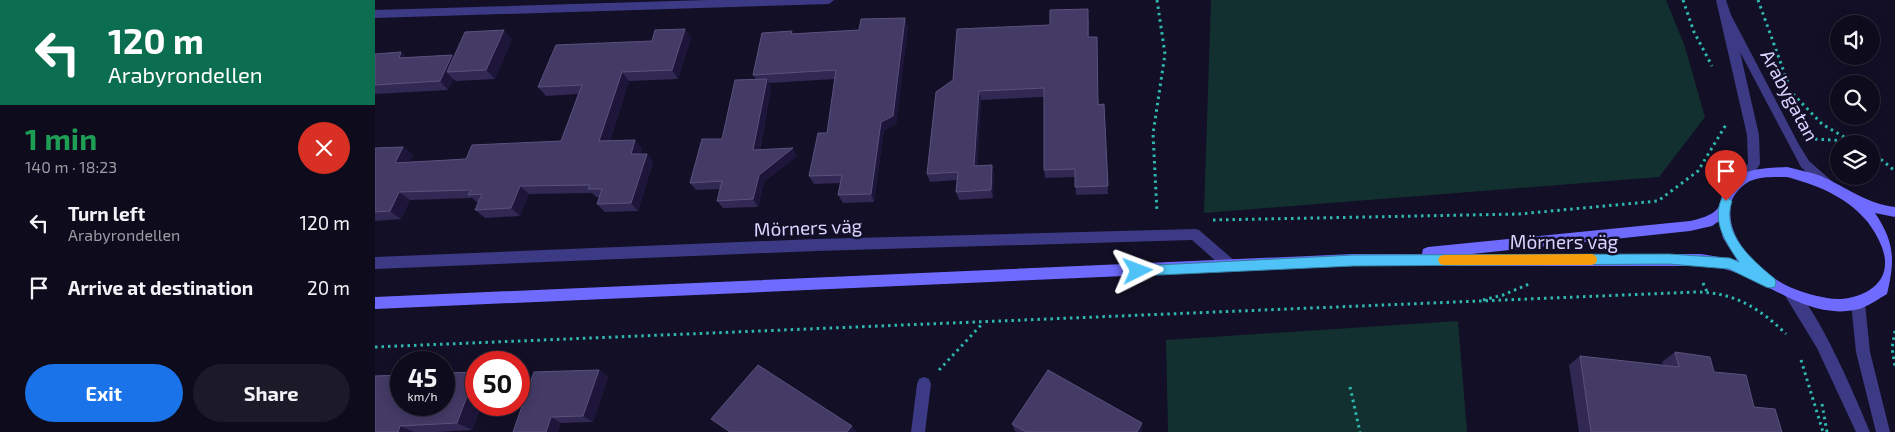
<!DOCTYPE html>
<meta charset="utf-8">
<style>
body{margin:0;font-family:"Exo 2",sans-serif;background:#1c1929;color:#f1f3f6;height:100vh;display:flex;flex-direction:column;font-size:19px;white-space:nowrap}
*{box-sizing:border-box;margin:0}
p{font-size:16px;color:#9b9ba3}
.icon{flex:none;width:28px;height:28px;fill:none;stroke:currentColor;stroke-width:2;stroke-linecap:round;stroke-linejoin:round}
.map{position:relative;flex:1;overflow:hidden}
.side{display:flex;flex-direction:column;background:#0e0b1c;width:375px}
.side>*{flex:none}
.guide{background:#0b6e4f;color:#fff;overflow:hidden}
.buttons{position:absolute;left:1455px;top:15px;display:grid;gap:10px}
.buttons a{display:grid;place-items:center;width:50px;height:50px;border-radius:50%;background:#0e0b1c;box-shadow:0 2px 12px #0003,0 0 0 1px #2e2b3b;font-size:25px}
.speed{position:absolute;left:15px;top:351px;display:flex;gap:10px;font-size:25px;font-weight:700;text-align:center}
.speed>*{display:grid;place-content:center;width:65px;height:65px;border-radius:50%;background:#0e0b1c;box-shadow:0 2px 12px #0003,0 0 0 1px #2e2b3b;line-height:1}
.speed small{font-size:12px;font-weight:400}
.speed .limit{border:8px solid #d22;background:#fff;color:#111}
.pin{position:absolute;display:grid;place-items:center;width:42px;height:42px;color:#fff;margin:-51px -21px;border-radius:50% 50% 50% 0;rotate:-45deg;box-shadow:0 0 5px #0007}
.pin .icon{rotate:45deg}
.me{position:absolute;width:55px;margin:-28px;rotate:87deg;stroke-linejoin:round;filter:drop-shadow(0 0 4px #0008)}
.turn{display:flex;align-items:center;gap:18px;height:105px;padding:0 25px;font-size:22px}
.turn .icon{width:65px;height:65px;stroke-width:2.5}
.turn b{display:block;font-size:35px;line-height:42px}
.round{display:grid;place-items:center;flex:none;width:52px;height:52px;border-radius:26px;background:#1c1929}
.overview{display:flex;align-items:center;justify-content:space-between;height:85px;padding:0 25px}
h1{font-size:30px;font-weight:700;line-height:38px;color:#1e9e55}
.button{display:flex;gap:10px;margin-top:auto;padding:10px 25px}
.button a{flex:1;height:58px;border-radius:30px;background:#1a73e8;color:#fff;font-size:20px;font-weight:700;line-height:58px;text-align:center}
.button a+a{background:#1c1929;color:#f1f3f6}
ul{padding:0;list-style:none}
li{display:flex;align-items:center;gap:15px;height:65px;padding:0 25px}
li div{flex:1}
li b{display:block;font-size:19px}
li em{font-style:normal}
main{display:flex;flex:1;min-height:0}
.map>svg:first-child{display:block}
.green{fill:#12302f}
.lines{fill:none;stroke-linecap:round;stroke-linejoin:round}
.path{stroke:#2fb8b0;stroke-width:3;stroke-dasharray:2.5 4;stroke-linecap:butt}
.service{fill:#3d3a85;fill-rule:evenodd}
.minor{fill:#3d3a85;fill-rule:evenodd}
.tertiary{fill:#3d3a85;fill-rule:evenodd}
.secondary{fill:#6f6bff;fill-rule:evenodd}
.wall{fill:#312854}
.shaded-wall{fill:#1d163a}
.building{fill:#433a66;stroke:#5a527e}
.route{fill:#4fc3f7;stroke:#337fa1}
.slow{fill:#f59e0b}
.labels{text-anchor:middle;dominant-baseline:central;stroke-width:5;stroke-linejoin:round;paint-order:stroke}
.street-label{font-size:19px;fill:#d9d4ff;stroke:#130f26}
</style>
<main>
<section class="side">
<div class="guide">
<div class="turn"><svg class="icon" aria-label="left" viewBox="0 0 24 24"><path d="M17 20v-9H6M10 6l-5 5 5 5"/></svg><div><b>120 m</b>Arabyrondellen</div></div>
</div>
<div class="overview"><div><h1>1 min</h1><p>140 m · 18:23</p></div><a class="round" style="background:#d93025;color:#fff"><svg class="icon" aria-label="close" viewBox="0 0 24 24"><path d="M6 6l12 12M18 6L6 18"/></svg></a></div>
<ul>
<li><svg class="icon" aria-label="left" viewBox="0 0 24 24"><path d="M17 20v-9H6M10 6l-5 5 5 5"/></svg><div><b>Turn left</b><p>Arabyrondellen</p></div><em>120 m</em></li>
<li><svg class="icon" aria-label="arrive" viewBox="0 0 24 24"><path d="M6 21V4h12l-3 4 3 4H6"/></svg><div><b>Arrive at destination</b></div><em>20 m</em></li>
</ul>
<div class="button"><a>Exit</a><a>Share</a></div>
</section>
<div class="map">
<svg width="1520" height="432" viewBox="0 0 1520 432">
<rect width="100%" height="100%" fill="#130f26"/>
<!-- green -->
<path class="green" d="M 836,0 L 1291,0 L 1310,47 L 1330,117 L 1284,177 L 829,213 Z
M 1083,321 L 1092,432 L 793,432 L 791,340 Z"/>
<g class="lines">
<!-- path -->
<path class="path" d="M 782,0 L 790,54 L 778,134 L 782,212
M 1308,0 L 1319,32 L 1337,66
M 1383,0 L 1413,83
M 1418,94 L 1447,124 L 1481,144
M 1440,139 L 1474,141
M 1496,151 L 1520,171
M 838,220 L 1144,214 L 1283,201 L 1323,171 L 1352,123
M 1328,283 L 1333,294
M 1108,300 L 1128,295 L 1154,284
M 1520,331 L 1517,348 L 1520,366
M 0,347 L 1321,292 C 1358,292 1385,308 1411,334
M 1426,360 L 1448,432
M 564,370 L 608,323
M 975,387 L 985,432
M 1447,404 L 1452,432"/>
<!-- service -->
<path class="service" d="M 820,229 L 824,230 L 861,262 L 862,266 L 861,270 L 856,272 L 851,270 L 817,240 L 441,251 L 0,269 L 0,257 L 441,239 Z"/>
<!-- minor -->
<path class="minor" d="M 332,0 L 459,0 L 454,4 L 0,18 L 0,10 Z
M 549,377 L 554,379 L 556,384 L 550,432 L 536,432 L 542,384 L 544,379 Z"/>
<!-- tertiary -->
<path class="tertiary" d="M 1341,0 L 1351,0 L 1356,15 L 1423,143 L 1434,161 L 1458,182 L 1460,186 L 1458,190 L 1450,190 L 1426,167 L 1365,52 L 1384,135 L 1385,164 L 1373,182 L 1365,182 L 1363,178 L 1373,163 L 1372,135 Z
M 1416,288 C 1438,296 1485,407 1495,432 L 1481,432 L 1442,348 L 1409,294 L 1411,290 Z
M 1483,297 L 1488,299 L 1490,303 L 1495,352 L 1515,432 L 1501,432 L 1481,352 L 1476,303 L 1478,299 Z"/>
<!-- secondary -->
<path class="secondary" d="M 1412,167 C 1423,170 1435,172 1446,176 C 1471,187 1492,204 1520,207 L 1520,217 L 1500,213 C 1520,243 1520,260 1512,294 C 1503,299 1494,306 1484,309 C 1428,323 1386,271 1334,266 L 978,266 L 0,309 L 0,297 L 978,254 L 1047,254 L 1048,249 L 1053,247 L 1315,221 C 1324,219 1337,216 1343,208 C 1346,203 1346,195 1349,189 C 1361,168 1391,168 1412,167 ZM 1412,177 C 1442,185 1470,196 1491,220 C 1500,231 1511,250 1510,264 C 1510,291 1474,303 1452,298 C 1435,295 1414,289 1399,278 C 1375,261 1348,232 1357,200 C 1360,193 1367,185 1375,181 C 1386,176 1400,177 1412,177 ZM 1344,221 L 1348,238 L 1362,260 L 1326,254 L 1097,254 L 1315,231 L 1337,226 Z"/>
</g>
<!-- wall -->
<path class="wall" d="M 714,18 L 714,37 L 724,105 L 729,104 L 733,194 L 701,195 L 700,177 L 670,178 L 669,170 L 669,97 L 606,100 L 602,166 L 617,165 L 619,174 L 618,198 L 584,200 L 581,192 L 582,180 L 555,182 L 552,174 L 561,92 Z
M 533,27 L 521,124 L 509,130 L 499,202 L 468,203 L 463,195 L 465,183 L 439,184 L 434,176 L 452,133 L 460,79 L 394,83 L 396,87 L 385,150 L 422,156 L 389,182 L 383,207 L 348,208 L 342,201 L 345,189 L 321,190 L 315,183 L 347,139 L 381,79 L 378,75 L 417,31 L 418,34 Z
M 310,29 L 316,38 L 303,79 L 254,81 L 235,141 L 267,148 L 265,154 L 272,154 L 278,162 L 263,211 L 230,212 L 222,204 L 224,197 L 221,197 L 217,193 L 154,194 L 145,216 L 110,218 L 100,210 L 103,203 L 97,198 L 35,200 L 26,219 L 0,221 L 0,148 L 28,147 L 38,155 L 34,162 L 91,159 L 186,141 L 203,94 L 171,96 L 163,87 Z
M 137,39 L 120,79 L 81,81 L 78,79 L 73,90 L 0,94 L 0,54 L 26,52 L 32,58 L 77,55 L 79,57 Z
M 1300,352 L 1339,372 L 1407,432 L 1204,432 L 1194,365 L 1205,356 L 1288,366 L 1287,362 Z
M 224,370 L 233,377 L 218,422 L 186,423 L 138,432 Z
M 101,405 L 107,405 L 97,430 L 62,432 L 0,432 Z
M 637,424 L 767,431 L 766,432 L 642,432 L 640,431 Z"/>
<!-- shaded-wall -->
<path class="shaded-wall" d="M 530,18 L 533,27 L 521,124 L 509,130 L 499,202 L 496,194 L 506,122 Z
M 310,29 L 316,38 L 303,79 L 297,70 Z
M 129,30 L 137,39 L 120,79 L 111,70 Z
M 26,52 L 35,61 L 24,58 Z
M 77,55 L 85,64 L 72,72 L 78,79 L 73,90 L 65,81 Z
M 247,72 L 254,81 L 232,150 L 224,141 Z
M 392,79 L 396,87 L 383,158 L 378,150 Z
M 604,91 L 606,100 L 601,174 L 599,166 Z
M 260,140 L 267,148 L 263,162 L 256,154 Z
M 28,147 L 38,155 L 30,172 L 20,163 Z
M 418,148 L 422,156 L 389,182 L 383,207 L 378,199 L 384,175 Z
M 272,154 L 278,162 L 263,211 L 256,203 Z
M 617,165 L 619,174 L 618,198 L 616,190 Z
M 145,186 L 154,194 L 145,216 L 136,208 Z
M 24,192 L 35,200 L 26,219 L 15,211 Z
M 224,370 L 233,377 L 218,422 L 208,416 Z
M 101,373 L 101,405 L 107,405 L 97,430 L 82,423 Z
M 176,417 L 186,423 L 183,432 L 171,432 Z
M 767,423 L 767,431 L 766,432 L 762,432 Z
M 25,426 L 39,432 L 23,432 Z
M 477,426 L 482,432 L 472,432 Z"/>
<!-- building -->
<path class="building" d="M 713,9 L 713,37 L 722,37 L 723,105 L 729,104 L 733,186 L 700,187 L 700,169 L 669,170 L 669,88 L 604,91 L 599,166 L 617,165 L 616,190 L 581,192 L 583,172 L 552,174 L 561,92 L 578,80 L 582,29 L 675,25 L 675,10 Z
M 530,18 L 518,116 L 506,122 L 496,194 L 463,195 L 467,175 L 434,176 L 443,133 L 452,133 L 461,70 L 378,75 L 387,33 L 417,31 L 416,34 L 484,30 L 486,19 Z
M 310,29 L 297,70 L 247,72 L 224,141 L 260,140 L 256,154 L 272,154 L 256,203 L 222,204 L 227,189 L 213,189 L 215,185 L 145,186 L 136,208 L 100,210 L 107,194 L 93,195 L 96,190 L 24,192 L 15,211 L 0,212 L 0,148 L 28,147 L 20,163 L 91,159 L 97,145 L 186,141 L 207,85 L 163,87 L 181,45 L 277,41 L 280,30 Z
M 129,30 L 111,70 L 72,72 L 90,32 Z
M 26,52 L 24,58 L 77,55 L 65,81 L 0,85 L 0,54 Z
M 392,79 L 378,150 L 418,148 L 384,175 L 378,199 L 342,201 L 347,181 L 315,183 L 327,139 L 347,139 L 360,80 Z
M 1300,352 L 1335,357 L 1339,372 L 1371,375 L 1379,407 L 1400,409 L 1407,432 L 1216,432 L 1205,356 L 1304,367 Z
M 383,365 L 477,426 L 472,432 L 355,432 L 336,419 Z
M 224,370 L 208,416 L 176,417 L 171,432 L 138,432 L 159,372 Z
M 673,370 L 767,423 L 762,432 L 651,432 L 637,424 Z
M 101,372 L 82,423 L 25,426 L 23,432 L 0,432 L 0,376 L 26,375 L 26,405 L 69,405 L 69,373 Z"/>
<!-- route -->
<path class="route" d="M 1351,196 L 1357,201 C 1346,234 1377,260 1400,279 L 1401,283 L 1400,287 L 1395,288 L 1391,287 L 1354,269 L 1294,264 L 978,266 L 763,276 L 759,275 L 757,271 L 759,268 L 763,266 L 978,255 L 1294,254 L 1355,258 L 1364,262 C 1351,243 1336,221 1347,198 Z"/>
<!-- slow -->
<path class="slow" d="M 1217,254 L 1221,256 L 1222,260 L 1221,263 L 1217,265 L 1069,265 L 1065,264 L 1063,260 L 1065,256 L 1069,255 Z"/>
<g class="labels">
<!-- street labels -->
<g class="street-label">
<text transform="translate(1415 95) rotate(62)">Arabygatan</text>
<text transform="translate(433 227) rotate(-2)">Mörners väg</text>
<text x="1189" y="241">Mörners väg</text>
</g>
</g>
</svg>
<div class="buttons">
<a><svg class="icon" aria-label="sound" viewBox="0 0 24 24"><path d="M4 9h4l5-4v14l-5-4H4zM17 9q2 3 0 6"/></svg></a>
<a><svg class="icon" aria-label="search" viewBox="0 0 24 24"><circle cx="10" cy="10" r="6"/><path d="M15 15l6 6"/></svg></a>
<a><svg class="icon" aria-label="layers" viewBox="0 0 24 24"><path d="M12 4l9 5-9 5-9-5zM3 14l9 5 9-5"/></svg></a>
</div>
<div class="speed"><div>45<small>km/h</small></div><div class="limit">50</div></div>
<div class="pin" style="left:1351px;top:201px;background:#d93025"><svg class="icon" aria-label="arrive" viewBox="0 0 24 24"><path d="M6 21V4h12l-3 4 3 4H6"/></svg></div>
<svg class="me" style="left:763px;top:271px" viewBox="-20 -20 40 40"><path d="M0-17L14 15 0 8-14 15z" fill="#4fc3f7" stroke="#fff" stroke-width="4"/></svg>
</div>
</main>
